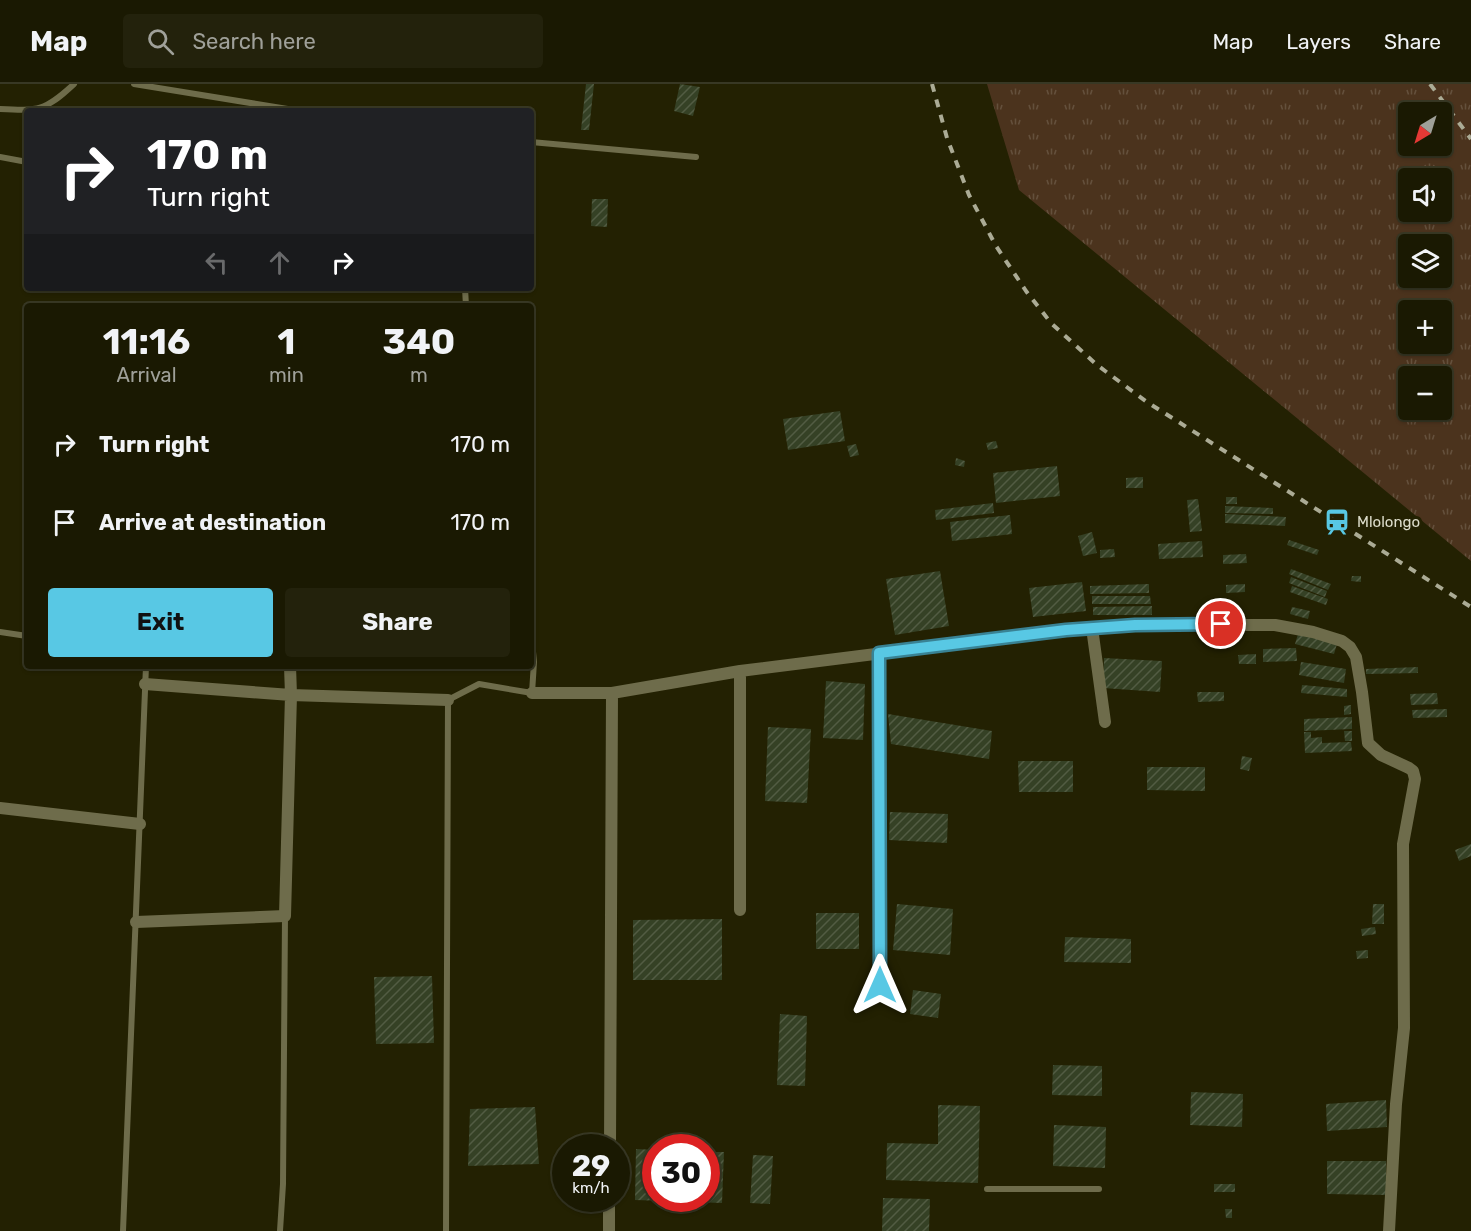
<!DOCTYPE html>
<meta charset="utf-8">
<style>
body{margin:0;font-family:Rubik,sans-serif;background:#23220c;color:#f1f3f6;height:100vh;display:flex;flex-direction:column;font-size:22px;white-space:nowrap}
*{box-sizing:border-box;margin:0}
p{font-size:20px;color:#9fa099}
.icon{flex:none;width:33px;height:33px;fill:none;stroke:currentColor;stroke-width:2;stroke-linecap:round;stroke-linejoin:round}
.map{position:relative;flex:1;overflow:hidden}
.panel{position:absolute;left:24px;top:219px;width:510px;height:366px;display:flex;flex-direction:column;background:#1a1902;border-radius:6px;box-shadow:0 2px 4px #0004,0 0 0 2px #383824}
.panel>*{flex:none}
.banner{position:absolute;left:24px;top:24px;width:510px;height:183px;border-radius:6px;box-shadow:0 2px 4px #0004,0 0 0 2px #383824;background:#202124;color:#fff;overflow:hidden}
.needle{width:39px;rotate:218deg}
.buttons{position:absolute;left:1398px;top:18px;display:grid;gap:12px}
.buttons a{display:grid;place-items:center;width:54px;height:54px;border-radius:6px;background:#1a1902;box-shadow:0 2px 4px #0004,0 0 0 2px #383824;font-size:30px}
.speed{position:absolute;left:552px;top:1050px;display:flex;gap:12px;font-size:30px;font-weight:700;text-align:center}
.speed>*{display:grid;place-content:center;width:78px;height:78px;border-radius:50%;background:#1a1902;box-shadow:0 2px 4px #0004,0 0 0 2px #383824;line-height:1}
.speed small{font-size:15px;font-weight:400}
.speed .limit{border:9px solid #d22;background:#fff;color:#111}
.pin{position:absolute;display:grid;place-items:center;width:51px;height:51px;color:#fff;margin:-26px;border:3px solid #fff;border-radius:50%;box-shadow:0 2px 6px #0007}
.me{position:absolute;width:66px;margin:-33px;rotate:0deg;stroke-linejoin:round;filter:drop-shadow(0 0 4px #0008)}
.turn{display:flex;align-items:center;gap:21px;height:126px;padding:0 24px;font-size:27px}
.turn .icon{width:78px;height:78px;stroke-width:2.5}
.turn b{display:block;font-size:42px;line-height:51px}
.lanes{display:flex;align-items:center;height:57px;padding:0 24px;background:#0003;justify-content:center;gap:30px;direction:ltr}
.lanes .off{opacity:.35}
.eta{display:flex;justify-content:space-evenly;align-items:center;height:102px;text-align:center}
.eta b{font-size:36px;font-weight:700;line-height:42px}
.cta{display:flex;gap:12px;margin-top:auto;padding:12px 24px}
.cta a{flex:1;height:69px;border-radius:6px;background:#58c8e4;color:#111;font-size:24px;font-weight:700;line-height:69px;text-align:center}
.cta a+a{background:#23220c;color:#f1f3f6}
ul{padding:0;list-style:none}
li{display:flex;align-items:center;gap:18px;height:78px;padding:0 24px}
li div{flex:1}
li b{display:block;font-size:22px}
li em{font-style:normal}
header{display:flex;align-items:center;gap:36px;box-sizing:border-box;height:84px;padding:0 30px;background:#1a1902;border-bottom:2px solid #383824}
header strong{font-size:28px}
nav{display:flex;gap:33px;margin-inline-start:auto;font-size:21px}
.search{width:420px;height:54px;background:#23220c;display:flex;align-items:center;gap:15px;box-sizing:border-box;padding:0 21px;border-radius:6px;color:#9fa099;font-size:22px}
.map>svg:first-child{display:block}
.grass{fill:url(#grass-tufts);fill-rule:evenodd}
.building{fill:url(#building-hatch)}
.lines{fill:none;stroke-linecap:round;stroke-linejoin:round}
.service{stroke:#6e6c4b;stroke-width:6}
.minor{stroke:#6e6c4b;stroke-width:12}
.rail{stroke:#abab95;stroke-width:4;stroke-dasharray:8 8;stroke-linecap:butt}
.route-casing{stroke:#398294;stroke-width:15}
.route{stroke:#58c8e4;stroke-width:10}
.labels{text-anchor:middle;dominant-baseline:central;stroke-width:6;stroke-linejoin:round;paint-order:stroke}
.poi-label{font-size:15px;fill:#ddddcb;stroke:#232102;text-anchor:start}
</style>
<header>
<strong>Map</strong>
<div class="search"><svg class="icon" aria-label="search" viewBox="0 0 24 24"><circle cx="10" cy="10" r="6"/><path d="M15 15l6 6"/></svg>Search here</div>
<nav><a>Map</a><a>Layers</a><a>Share</a></nav>
</header>
<div class="map">
<svg width="1471" height="1147" viewBox="0 0 1471 1147">
<defs>
<pattern id="grass-tufts" width="24" height="20" patternUnits="userSpaceOnUse" patternTransform="scale(1.5)"><rect width="24" height="20" fill="#4b331d"/><path d="M3 7l-1-3M5 7V3M7 7l1-3M15 17l-1-3M17 17v-4M19 17l1-3" fill="none" stroke="#64503c"/></pattern>
<pattern id="building-hatch" width="6" height="6" patternUnits="userSpaceOnUse" patternTransform="scale(1.5)"><rect width="6" height="6" fill="#354125"/><path d="M-1 1l2-2M0 6l6-6M5 7l2-2" fill="none" stroke="#525c43"/></pattern>
</defs>
<rect width="100%" height="100%" fill="#232102"/>
<!-- grass -->
<path class="grass" d="M 987,0 L 1471,0 L 1471,477 L 1019,106 ZM 1408,28 L 1442,28 L 1442,62 L 1408,62 ZM 1408,94 L 1442,94 L 1442,128 L 1408,128 ZM 1442,160 L 1442,194 L 1408,194 L 1408,160 ZM 1408,226 L 1442,226 L 1442,260 L 1408,260 ZM 1408,292 L 1442,292 L 1442,326 L 1408,326 Z"/>
<!-- building -->
<path class="building" d="M 586,0 L 594,0 L 589,46 L 581,46 Z
M 680,0 L 700,3 L 693,32 L 674,27 Z
M 592,115 L 608,115 L 607,143 L 591,142 Z
M 840,327 L 845,357 L 788,366 L 783,335 Z
M 996,357 L 998,364 L 988,366 L 986,359 Z
M 856,360 L 859,371 L 850,373 L 847,362 Z
M 956,374 L 965,377 L 964,383 L 955,381 Z
M 1057,382 L 1060,412 L 996,419 L 993,389 Z
M 1143,393 L 1143,404 L 1126,404 L 1126,394 Z
M 1226,413 L 1237,413 L 1237,420 L 1226,420 Z
M 1198,415 L 1202,447 L 1190,448 L 1187,416 Z
M 993,419 L 994,429 L 936,436 L 935,426 Z
M 1225,422 L 1273,424 L 1273,430 L 1225,429 Z
M 1225,430 L 1286,433 L 1285,442 L 1225,439 Z
M 1010,431 L 1012,450 L 952,457 L 950,438 Z
M 1092,448 L 1097,469 L 1083,472 L 1078,452 Z
M 1289,456 L 1319,466 L 1317,471 L 1287,461 Z
M 1202,457 L 1203,473 L 1159,475 L 1158,460 Z
M 1114,465 L 1115,473 L 1100,474 L 1100,466 Z
M 1246,470 L 1247,479 L 1223,480 L 1223,471 Z
M 1291,485 L 1331,500 L 1328,506 L 1289,490 Z
M 940,487 L 949,542 L 895,551 L 886,495 Z
M 1352,492 L 1361,492 L 1361,498 L 1351,497 Z
M 1291,493 L 1327,507 L 1325,513 L 1289,499 Z
M 1082,498 L 1086,527 L 1033,533 L 1029,504 Z
M 1149,500 L 1149,509 L 1090,510 L 1090,502 Z
M 1245,500 L 1245,508 L 1226,509 L 1226,501 Z
M 1292,502 L 1328,515 L 1326,521 L 1290,508 Z
M 1092,512 L 1150,512 L 1151,520 L 1092,520 Z
M 1152,522 L 1152,531 L 1093,531 L 1093,523 Z
M 1292,523 L 1310,527 L 1308,535 L 1290,530 Z
M 1298,550 L 1337,560 L 1334,570 L 1295,560 Z
M 1296,564 L 1297,577 L 1263,578 L 1263,565 Z
M 1256,570 L 1256,580 L 1239,580 L 1238,571 Z
M 1104,574 L 1162,577 L 1160,608 L 1103,604 Z
M 1301,578 L 1346,585 L 1344,599 L 1299,591 Z
M 1418,583 L 1418,589 L 1366,590 L 1366,585 Z
M 826,597 L 865,600 L 863,656 L 823,654 Z
M 1302,601 L 1347,605 L 1347,613 L 1301,609 Z
M 1197,608 L 1224,608 L 1224,617 L 1198,618 Z
M 1437,609 L 1438,620 L 1411,621 L 1410,610 Z
M 1351,621 L 1351,630 L 1344,631 L 1344,622 Z
M 1447,625 L 1447,633 L 1413,634 L 1412,626 Z
M 888,630 L 992,647 L 989,675 L 891,660 Z
M 1352,633 L 1352,645 L 1304,647 L 1304,635 Z
M 768,643 L 811,645 L 807,719 L 765,717 Z
M 1344,647 L 1352,647 L 1352,657 L 1345,657 Z
M 1304,648 L 1311,648 L 1311,654 L 1322,653 L 1322,659 L 1351,658 L 1352,667 L 1305,669 Z
M 1242,672 L 1252,674 L 1249,687 L 1240,685 Z
M 1018,677 L 1073,677 L 1073,708 L 1019,708 Z
M 1147,683 L 1205,683 L 1205,707 L 1147,706 Z
M 890,728 L 948,730 L 947,759 L 889,756 Z
M 1471,760 L 1471,772 L 1459,777 L 1455,766 Z
M 897,820 L 953,825 L 950,871 L 893,866 Z
M 1373,820 L 1384,820 L 1384,840 L 1372,840 Z
M 816,829 L 859,829 L 859,865 L 816,865 Z
M 722,835 L 722,896 L 633,896 L 633,836 Z
M 1375,843 L 1376,850 L 1362,852 L 1361,845 Z
M 1065,853 L 1131,855 L 1131,879 L 1064,878 Z
M 1368,866 L 1368,874 L 1357,875 L 1356,867 Z
M 432,892 L 434,959 L 376,960 L 374,893 Z
M 913,906 L 941,910 L 938,934 L 910,930 Z
M 780,930 L 807,932 L 805,1002 L 777,1001 Z
M 1053,981 L 1102,982 L 1102,1012 L 1052,1011 Z
M 1191,1008 L 1243,1010 L 1242,1043 L 1190,1041 Z
M 1386,1016 L 1387,1043 L 1327,1047 L 1326,1020 Z
M 938,1021 L 980,1022 L 978,1099 L 886,1096 L 887,1059 L 938,1060 Z
M 535,1023 L 539,1080 L 468,1082 L 470,1025 Z
M 1054,1041 L 1106,1043 L 1105,1084 L 1053,1082 Z
M 636,1065 L 656,1066 L 656,1114 L 706,1114 L 706,1068 L 724,1068 L 722,1119 L 635,1116 Z
M 753,1071 L 773,1072 L 770,1120 L 750,1119 Z
M 1327,1077 L 1386,1077 L 1386,1111 L 1327,1110 Z
M 1214,1100 L 1235,1100 L 1235,1108 L 1214,1108 Z
M 883,1114 L 930,1115 L 929,1147 L 882,1147 Z
M 1225,1125 L 1232,1125 L 1232,1134 L 1226,1134 Z"/>
<g class="lines">
<!-- service -->
<path class="service" d="M 134,0 L 300,27
M 0,25 C 39,27 45,27 74,0
M 531,58 L 696,73
M 0,73 L 27,78
M 465,204 L 466,222
M 0,548 L 27,552
M 987,1105 L 1099,1105
M 123,1147 L 146,582
M 280,1147 L 283,1100 L 285,832
M 446,1147 L 448,616 L 479,600 L 532,609 L 534,578 L 531,547"/>
<!-- minor -->
<path class="minor" d="M 1092,544 L 1105,638
M 879,569 L 880,901
M 740,587 L 740,826
M 145,600 L 291,611 L 290,582
M 532,609 L 612,609 L 610,1064
M 612,609 L 740,587 L 1066,546 L 1135,541 L 1275,541 L 1313,548 L 1342,557 L 1350,563 L 1356,573 L 1362,608 L 1368,659 L 1381,671 L 1409,684 L 1413,687 L 1415,695 L 1403,760 L 1404,944 L 1396,1020 L 1389,1147
M 0,724 L 140,740
M 136,838 L 285,832 L 291,611 L 448,616
M 609,1147 L 609,1114"/>
<!-- rail -->
<path class="rail" d="M 932,0 L 947,54 L 969,111 L 996,162 L 1026,207 L 1051,239 L 1097,281 L 1147,318 L 1471,523
M 1430,0 L 1471,55"/>
</g>
<g class="lines">
<!-- route casing -->
<g class="route-casing">
<path id="route" d="M 880,901 L 879,569 L 1066,546 L 1135,541 L 1221,540"/>
</g>
<!-- route -->
<use href="#route" class="route"/>
</g>
<!-- icons -->
<defs>
<g id="station-bare" transform="scale(2.07)"><path d="M-3-6H3Q5-6 5-4V2Q5 4 3 4L4.5 6H3L1.5 4h-3L-3 6H-4.5L-3 4Q-5 4-5 2V-4Q-5-6-3-6ZM-3.5-4v3h7v-3ZM-3.5 1v1.5H-2V1ZM2 1v1.5H3.5V1Z" fill="#58c8e4" stroke="#232102" stroke-width="2.5" paint-order="stroke"/></g>
</defs>
<g fill-rule="evenodd">
<use href="#station-bare" x="1337" y="438"/>
</g>
<g class="labels">
<!-- poi labels -->
<g class="poi-label">
<text x="1357" y="438">Mlolongo</text>
</g>
</g>
</svg>
<div class="buttons">
<a><svg class="needle" viewBox="-14 -14 28 28"><path d="M0-13l5 13h-10z" fill="#e53935"/><path d="M0 13l5-13h-10z" fill="#9fa099"/></svg></a>
<a><svg class="icon" aria-label="sound" viewBox="0 0 24 24"><path d="M4 9h4l5-4v14l-5-4H4zM17 9q2 3 0 6"/></svg></a>
<a><svg class="icon" aria-label="layers" viewBox="0 0 24 24"><path d="M12 4l9 5-9 5-9-5zM3 14l9 5 9-5"/></svg></a>
<a>+</a>
<a>−</a>
</div>
<div class="speed"><div>29<small>km/h</small></div><div class="limit">30</div></div>
<div class="pin" style="left:1221px;top:540px;background:#d93025"><svg class="icon" aria-label="arrive" viewBox="0 0 24 24"><path d="M6 21V4h12l-3 4 3 4H6"/></svg></div>
<svg class="me" style="left:880px;top:901px" viewBox="-20 -20 40 40"><path d="M0-17L14 15 0 8-14 15z" fill="#58c8e4" stroke="#fff" stroke-width="4"/></svg>
<div class="banner">
<div class="turn"><svg class="icon" aria-label="right" viewBox="0 0 24 24"><path d="M7 20v-9h11M14 6l5 5-5 5"/></svg><div><b>170 m</b>Turn right</div></div>
<div class="lanes"><svg class="icon off" aria-label="left" viewBox="0 0 24 24"><path d="M17 20v-9H6M10 6l-5 5 5 5"/></svg><svg class="icon off" aria-label="ahead" viewBox="0 0 24 24"><path d="M12 20V5M6 11l6-6 6 6"/></svg><svg class="icon" aria-label="right" viewBox="0 0 24 24"><path d="M7 20v-9h11M14 6l5 5-5 5"/></svg></div>
</div>
<section class="panel">
<div class="eta">
<div><b>11:16</b><p>Arrival</p></div>
<div><b>1</b><p>min</p></div>
<div><b>340</b><p>m</p></div>
</div>
<ul>
<li><svg class="icon" aria-label="right" viewBox="0 0 24 24"><path d="M7 20v-9h11M14 6l5 5-5 5"/></svg><div><b>Turn right</b></div><em>170 m</em></li>
<li><svg class="icon" aria-label="arrive" viewBox="0 0 24 24"><path d="M6 21V4h12l-3 4 3 4H6"/></svg><div><b>Arrive at destination</b></div><em>170 m</em></li>
</ul>
<div class="cta"><a>Exit</a><a>Share</a></div>
</section>
</div>
